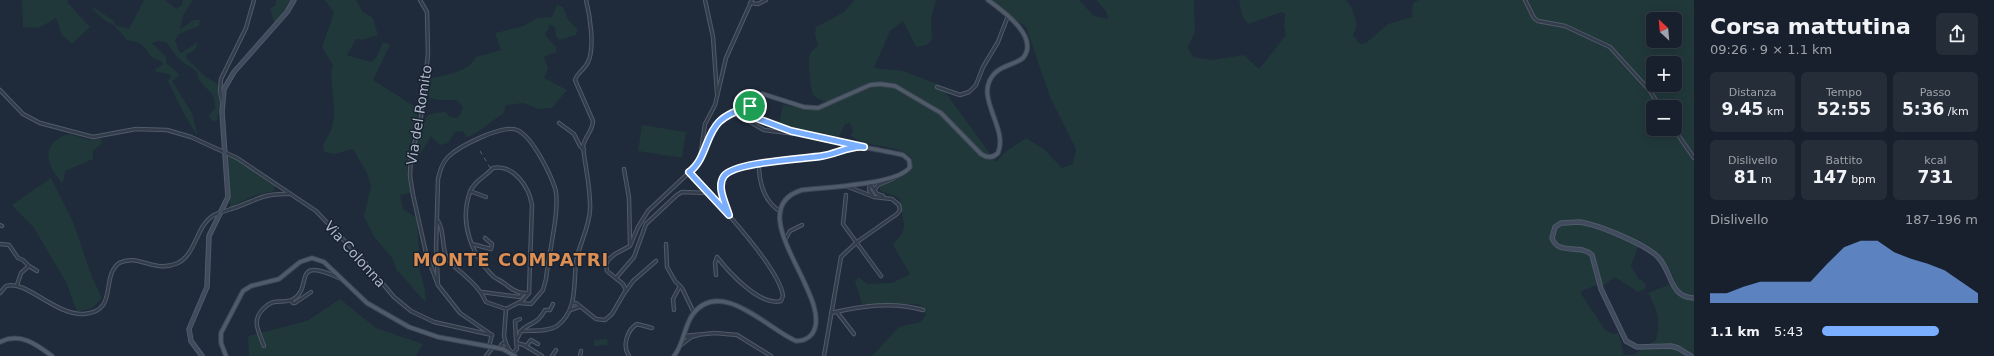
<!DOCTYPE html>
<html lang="it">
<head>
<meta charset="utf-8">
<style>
  body { margin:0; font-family:"DejaVu Sans",sans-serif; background:#242d38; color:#f1f3f6; height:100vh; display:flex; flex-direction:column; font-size:15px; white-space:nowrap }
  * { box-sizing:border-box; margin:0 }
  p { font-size:13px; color:#9ea3a9 }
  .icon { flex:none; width:22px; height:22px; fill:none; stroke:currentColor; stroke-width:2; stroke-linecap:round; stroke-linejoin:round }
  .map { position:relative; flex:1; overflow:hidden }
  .details { display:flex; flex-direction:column; background:#17202c; width:300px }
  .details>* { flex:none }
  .needle { width:26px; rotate:334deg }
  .buttons { position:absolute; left:1646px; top:12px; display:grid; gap:8px }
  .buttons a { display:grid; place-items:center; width:36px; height:36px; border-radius:6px; background:#17202c; box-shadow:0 2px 10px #0003,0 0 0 1px #363e48; font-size:20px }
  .pin { position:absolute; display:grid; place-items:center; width:34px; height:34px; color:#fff; margin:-17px; border:2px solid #fff; border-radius:50%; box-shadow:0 1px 4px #0007 }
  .round { display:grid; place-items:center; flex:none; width:42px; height:42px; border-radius:6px; background:#242d38 }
  .overview { display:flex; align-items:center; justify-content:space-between; height:68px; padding:0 16px }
  h1 { font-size:22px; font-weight:800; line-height:30px }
  .stats { display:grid; grid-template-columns:repeat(3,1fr); gap:6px; height:68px; padding:4px 16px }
  .stats div { display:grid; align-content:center; border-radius:6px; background:#242d38; text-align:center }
  .stats b { font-size:17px; font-weight:800 }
  .stats small { font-size:11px; font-weight:400 }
  .stats p { font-size:11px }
  .chart { height:112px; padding:8px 16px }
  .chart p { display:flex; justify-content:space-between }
  .chart svg { width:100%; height:72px; margin-top:4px; fill:#7aaeff; opacity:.7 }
  ul { padding:0 16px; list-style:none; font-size:13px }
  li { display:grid; grid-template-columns:64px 48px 1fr; align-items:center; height:30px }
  li i { height:10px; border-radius:5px; background:#7aaeff }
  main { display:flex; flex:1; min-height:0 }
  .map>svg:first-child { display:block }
  .green { fill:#21383b; fill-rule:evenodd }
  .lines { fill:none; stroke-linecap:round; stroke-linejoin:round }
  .street-casing { stroke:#505a68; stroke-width:4.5 }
  .secondary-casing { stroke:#505a68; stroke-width:5.5 }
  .primary-casing { stroke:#3c4554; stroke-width:5.5 }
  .street { stroke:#333c4a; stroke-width:2.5 }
  .secondary { stroke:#404b5e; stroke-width:3.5 }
  .primary { stroke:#505b6a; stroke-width:3.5 }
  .rail { stroke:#546072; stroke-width:1; stroke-dasharray:4 4; stroke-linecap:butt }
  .route-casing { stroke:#fff; stroke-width:8 }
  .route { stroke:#7aaeff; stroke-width:5 }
  .labels { text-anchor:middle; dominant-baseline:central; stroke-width:3; stroke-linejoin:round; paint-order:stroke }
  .street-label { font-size:14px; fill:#adb7c7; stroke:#18212f }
  .district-label { font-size:18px; font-weight:bold; letter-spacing:1px; fill:#dc8e53; stroke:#18212f }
</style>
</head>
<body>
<main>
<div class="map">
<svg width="1694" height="356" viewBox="0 0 1694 356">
  <rect width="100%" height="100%" fill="#1f2a3a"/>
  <!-- green -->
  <g class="green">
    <path d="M 22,0 L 68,0 L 67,2 L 90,27 L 72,44 L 62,35 L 56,18 L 39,28 L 23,27 Z"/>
    <path d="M 144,0 L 165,0 L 176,9 L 182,5 L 183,0 L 193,0 L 183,16 L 180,29 L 194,20 L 200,20 L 199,26 L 179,34 L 175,40 L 178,49 L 181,53 L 198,42 L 195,50 L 186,55 L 186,58 L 206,77 L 217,83 L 220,108 L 217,117 L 218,120 L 213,121 L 209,117 L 211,112 L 215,109 C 215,89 207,93 199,79 C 198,78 198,75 197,73 C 195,68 189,67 185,64 C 177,58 172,50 166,42 L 158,41 L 152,43 L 166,57 L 166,63 L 180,75 L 172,81 L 192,113 L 198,137 L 184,114 L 168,81 L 171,76 L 169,74 L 156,72 L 155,69 L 164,64 L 161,61 L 151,57 L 147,50 L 139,43 L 127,40 L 113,24 L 107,22 L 92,9 L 93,7 L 114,21 L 115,25 L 129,29 Z"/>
    <path d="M 276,0 L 293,0 L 274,23 L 270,8 L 275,6 Z"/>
    <path d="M 325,0 L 356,0 L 363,12 L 373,18 L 378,35 L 362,40 L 356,39 L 347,55 L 371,62 L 376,58 L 383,42 L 390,45 L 373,80 L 417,108 L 418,123 L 409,147 L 407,164 L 411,193 L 400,195 L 403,209 L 417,218 L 420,271 L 425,290 L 426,303 L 396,269 L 393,259 L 373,235 L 364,216 L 371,186 L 367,173 L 353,149 L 334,154 L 324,152 L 323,145 C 327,138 332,130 333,122 C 337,103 328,84 333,65 L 322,47 L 334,13 Z"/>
    <path d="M 855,0 L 936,0 L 931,20 L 932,39 L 927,45 L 916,47 L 903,21 L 890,31 L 874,68 L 903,71 L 940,85 L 996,162 L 1005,152 L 1026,138 L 1044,149 L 1062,168 L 1073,164 L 1076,149 L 1050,97 L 1026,27 L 990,0 L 1079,0 L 1094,16 L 1108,19 L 1106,11 L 1096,0 L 1194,0 L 1195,32 L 1188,47 L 1193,57 L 1212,60 L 1244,55 L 1259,69 L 1286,35 L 1284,26 L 1285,14 L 1282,12 L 1248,24 L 1242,16 L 1239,0 L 1346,0 L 1352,8 L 1357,25 L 1353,35 L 1360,44 L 1366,43 L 1388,24 L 1412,17 L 1413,3 L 1419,0 L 1694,0 L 1694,356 L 872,356 L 899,327 L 920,322 L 926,315 L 923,307 L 917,304 L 862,304 L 855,281 L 859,277 L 867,284 L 892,283 L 910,274 L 893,245 L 903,232 L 904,225 L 900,200 L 898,197 L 880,191 L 880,186 L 907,174 L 911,170 L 912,158 C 896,142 868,150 850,135 L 853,131 L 850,123 L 845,124 L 839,137 L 835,139 L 799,132 L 779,125 L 783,105 C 802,108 817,112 835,102 C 828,101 818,102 813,94 C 810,89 807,56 811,52 C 812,50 816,48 818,46 L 815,34 L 816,27 L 844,12 ZM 1653,19 L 1675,19 L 1675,41 L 1653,41 ZM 1653,63 L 1675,63 L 1675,85 L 1653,85 ZM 1653,107 L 1675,107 L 1675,129 L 1653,129 ZM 1640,242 C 1659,248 1668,265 1676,282 L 1648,293 C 1657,310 1661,320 1656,340 L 1633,355 L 1624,355 C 1621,348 1622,342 1618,333 L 1613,334 L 1605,330 L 1580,292 L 1594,286 L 1604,285 L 1615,277 L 1638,292 L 1645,289 L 1646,284 L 1638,278 L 1631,266 Z"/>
    <path d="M 557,5 L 563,7 L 568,19 L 578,30 L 576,35 L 559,40 L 556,36 L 555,27 L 550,25 L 545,35 L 556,47 L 556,52 L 544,57 L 548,69 L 544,78 L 567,90 L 552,108 L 538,109 L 524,103 L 506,105 L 503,114 C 490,121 480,133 467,137 L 463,131 L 455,132 L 448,143 L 440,145 L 431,136 L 413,166 C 410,149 420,131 427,116 L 434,113 L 446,112 L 450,117 L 457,118 L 460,115 L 463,107 L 457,100 L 438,100 L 427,97 L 428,79 C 445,75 467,73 476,57 L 501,50 L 495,33 L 524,26 L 537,18 L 552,17 Z"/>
    <path d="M 642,125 L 686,132 L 682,158 L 638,151 Z"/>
    <path d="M 69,134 L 90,140 L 101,138 L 102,143 L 93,151 L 93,159 L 65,171 L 63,184 C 46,165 39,143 69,134 Z"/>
    <path d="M 228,157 L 236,159 L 276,185 L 273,191 L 253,196 L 230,207 Z"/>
    <path d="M 51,178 L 73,222 L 92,277 L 102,298 L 92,308 L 77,312 L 66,282 L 34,228 L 12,205 Z"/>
    <path d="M 340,299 L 376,328 L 423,344 L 416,356 L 249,356 L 248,336 L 307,321 Z"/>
    <path d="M 607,339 L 608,345 L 594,346 L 594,340 Z"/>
  </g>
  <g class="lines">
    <defs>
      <g id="street">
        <path d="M 420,0 L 427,12 L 428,54 L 420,125 L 411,154 L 410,176 L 413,195 L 426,253 L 438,285"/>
        <path d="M 705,0 L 713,37 L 717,94"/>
        <path d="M 1525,0 L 1534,18 L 1538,21 L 1565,26 L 1610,47 L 1650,91 L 1660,107"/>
        <path d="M 750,3 L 758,4 L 766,0"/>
        <path d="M 937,87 L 960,95 L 969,92 L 976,85 L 983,67 L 998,42 L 1008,16"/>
        <path d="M 0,90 L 23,114 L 40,123 L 93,137 L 136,129 L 167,130 L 191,137 L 237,158 L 316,211 L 362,259 L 394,297 L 411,311 L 434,322 L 492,335"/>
        <path d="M 222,102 L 220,90 L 221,79 L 246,28 L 254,0"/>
        <path d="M 732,114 L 740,116 L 764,130 L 796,134"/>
        <path d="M 559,123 L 574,134 L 580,146 L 584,150"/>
        <path d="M 1674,129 L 1694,158"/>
        <path d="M 700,158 L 705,124 L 715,105 L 726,58 L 752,0"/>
        <path d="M 624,169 L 629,198 L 630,243"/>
        <path d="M 759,169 C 760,186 766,203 781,212"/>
        <path d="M 689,172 C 711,195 780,268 783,296 L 781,301 C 760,307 728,271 717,257 L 715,263 L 716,275"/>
        <path d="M 870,183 L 877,194 L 883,196"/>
        <path d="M 870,183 L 869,190 L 873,196"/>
        <path d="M 846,186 L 874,197 L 892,199 L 899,205"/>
        <path d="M 875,189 L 878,185 L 894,178"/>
        <path d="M 470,191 L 486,197"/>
        <path d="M 846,195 L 843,224 L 881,276"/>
        <path d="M 728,213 C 726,202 717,188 723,178 C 731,162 803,159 822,156 C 834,154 846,150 858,147"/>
        <path d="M 438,221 C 445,231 441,247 447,258 C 451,265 456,268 462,273 C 472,282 481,290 486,302 L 506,309 L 522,301 L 529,293"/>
        <path d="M 0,225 L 2,226"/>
        <path d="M 785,240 L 790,231 L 802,225"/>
        <path d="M 0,244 L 9,245 L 18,258 L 23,260 L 29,266 L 21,273 L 17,285"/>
        <path d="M 472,244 L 491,249 L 492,244 L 485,238"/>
        <path d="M 666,244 L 667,267 L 675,281 L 682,288 L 694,313"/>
        <path d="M 29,266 L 37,271"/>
        <path d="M 616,278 L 634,257 L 646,224 L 677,195 L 682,192 L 708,193"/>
        <path d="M 626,291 L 633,281 L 656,261"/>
        <path d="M 482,292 L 520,297 L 523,293 L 529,293"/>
        <path d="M 0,293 L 6,286 C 25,279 56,316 84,314 C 119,311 100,278 119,263 C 139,253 154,274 178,263 C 191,257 196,237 203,226 C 213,212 218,214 231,209 C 257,201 260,193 289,194"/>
        <path d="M 523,293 C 515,292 510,288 504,283 C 501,281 497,279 494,277 C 471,255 459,222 470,192 C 473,182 486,176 493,168 C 514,164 529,187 532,205 L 529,293"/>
        <path d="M 291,300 L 293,303 L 295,303 L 311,292"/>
        <path d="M 572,303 L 576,303 L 596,319 L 605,320 L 612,314 L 626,290 L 623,284 L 607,271 L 606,265 L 608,260 L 615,254 L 630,246 L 638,227 L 648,211 L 698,164 L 719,122 L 727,115 L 749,106"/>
        <path d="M 506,309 L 504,336 L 506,344"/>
        <path d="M 570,310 L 579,307"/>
        <path d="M 674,310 L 673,299 L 680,286"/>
        <path d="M 837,312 L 854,334"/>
        <path d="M 831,313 C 861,306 893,301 923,310"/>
        <path d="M 520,332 C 528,322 537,326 545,310 L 550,310 L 553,304"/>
        <path d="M 684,336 L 715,333 L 737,335 L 771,356"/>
        <path d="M 684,336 L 688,338 L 698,335"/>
        <path d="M 516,340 L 515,321 L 520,319"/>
        <circle cx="504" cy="346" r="3"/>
        <path d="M 517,343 L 524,345 L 542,356"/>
        <path d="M 681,345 L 690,338"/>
        <path d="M 264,346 C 259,332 251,321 263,309 C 266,306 269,303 274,302 C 279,301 287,302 292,300 C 315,288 289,255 339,278"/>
        <path d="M 489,346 L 492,335 L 460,313 L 438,285 L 436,248 L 438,179 C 440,171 442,163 448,157 C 459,146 503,124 517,130 C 532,136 550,173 555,188 C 561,207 548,256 546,279 L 543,290 L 531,304 L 520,303"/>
        <path d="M 507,346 L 512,354 L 517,349 L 516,341 L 521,331 C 532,330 548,332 557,326 C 580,309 572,280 577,257 C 581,241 589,227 590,210 C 591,188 585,167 583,146 C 585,137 593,130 593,121 L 575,80 C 577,73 585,69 588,62 C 595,48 590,15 586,0"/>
        <path d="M 526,346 L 531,340 L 538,344"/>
        <path d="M 486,356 L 493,347"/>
        <path d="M 552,356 L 556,350"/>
        <path d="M 580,356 L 581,351"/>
        <path d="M 629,356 C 622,346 627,330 637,324 L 652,328"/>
        <path d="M 824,356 L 841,257 L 857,242 L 897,214 L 900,210 L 899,205"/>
      </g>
      <g id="secondary">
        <path d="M 202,356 L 191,341 L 189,329 L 207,287 L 209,236 L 228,197 L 222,112 L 224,89 L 234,72 L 287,12 L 294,0"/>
        <path d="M 1691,356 L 1678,348 L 1671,346 L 1637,347 L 1626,341 L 1601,289 L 1592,255 C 1580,243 1558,256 1552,238 L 1555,227 L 1561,223 C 1567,223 1573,222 1579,222 C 1597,224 1645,244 1658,257 C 1673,273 1669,297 1694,298"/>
      </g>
      <g id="primary">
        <path d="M 0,342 C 20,332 36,344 52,356"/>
        <path d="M 226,356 L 221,343 L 221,333 L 243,291 L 251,286 L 279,279 L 300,262 L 312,258 L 324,262 L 367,303 L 409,327 L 438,337 L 503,349 L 515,356"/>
        <path d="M 674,356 C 684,344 684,326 693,314 C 721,277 769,330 796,341 C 803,341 808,339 812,334 C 837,300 737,210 802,190 C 824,187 898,185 910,167 L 909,160 L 903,155 C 876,148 760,133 750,110 C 749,101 754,95 763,94 L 804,107 L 818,108 L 870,85 L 880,84 L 895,86 L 941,113 L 981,154 C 987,158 993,158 998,153 C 1009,127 972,96 995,73 C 1003,65 1014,65 1023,58 C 1040,37 1003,11 988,0"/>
      </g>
    </defs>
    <!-- street casing -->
    <use href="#street" class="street-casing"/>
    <!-- secondary casing -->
    <use href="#secondary" class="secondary-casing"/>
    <!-- primary casing -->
    <use href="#primary" class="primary-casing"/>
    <!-- street -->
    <use href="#street" class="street"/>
    <!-- secondary -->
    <use href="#secondary" class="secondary"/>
    <!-- primary -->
    <use href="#primary" class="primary"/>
    <!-- rail -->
    <path class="rail" d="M 480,151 L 491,169"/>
  </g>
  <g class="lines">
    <defs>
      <path id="route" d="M 750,106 L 751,112 L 756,118 L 791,131 L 864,147 C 851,145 836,154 822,156 C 803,159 734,162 724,176 C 716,187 726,204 729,215 L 689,172 C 706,160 705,136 719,122 C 727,114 739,110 750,106 Z"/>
    </defs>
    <!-- route casing -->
    <use href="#route" class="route-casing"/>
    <!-- route -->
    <use href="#route" class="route"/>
  </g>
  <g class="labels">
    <!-- street labels -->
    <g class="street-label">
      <text transform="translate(419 115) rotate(-81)">Via del Romito</text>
      <text transform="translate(355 254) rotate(48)">Via Colonna</text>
    </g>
    <!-- district labels -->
    <g class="district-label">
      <text x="511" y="259">MONTE COMPATRI</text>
    </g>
  </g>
</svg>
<div class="buttons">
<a><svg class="needle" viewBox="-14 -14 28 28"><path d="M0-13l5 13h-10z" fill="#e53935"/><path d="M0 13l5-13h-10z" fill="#9ea3a9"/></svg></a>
<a>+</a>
<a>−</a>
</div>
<div class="pin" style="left:750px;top:106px;background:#1e9e55"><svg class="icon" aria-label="arrive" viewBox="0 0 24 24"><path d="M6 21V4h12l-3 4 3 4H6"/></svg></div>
</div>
<section class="details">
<div class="overview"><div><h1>Corsa mattutina</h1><p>09:26 · 9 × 1.1 km</p></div><a class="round"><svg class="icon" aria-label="share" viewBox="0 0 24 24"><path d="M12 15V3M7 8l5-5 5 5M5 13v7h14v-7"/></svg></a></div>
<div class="stats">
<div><p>Distanza</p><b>9.45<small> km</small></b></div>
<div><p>Tempo</p><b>52:55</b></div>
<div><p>Passo</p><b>5:36<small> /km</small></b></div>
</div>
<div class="stats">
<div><p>Dislivello</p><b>81<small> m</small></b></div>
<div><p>Battito</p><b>147<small> bpm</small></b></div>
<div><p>kcal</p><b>731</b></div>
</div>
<div class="chart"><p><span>Dislivello</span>187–196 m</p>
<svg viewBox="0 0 160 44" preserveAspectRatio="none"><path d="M0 44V38L10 38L20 34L30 31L40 31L50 31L60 31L70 20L80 10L90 6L100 6L110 13L120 17L130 20L140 24L150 31L160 38V44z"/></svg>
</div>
<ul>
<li><b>1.1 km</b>5:43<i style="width:75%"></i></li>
</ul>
</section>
</main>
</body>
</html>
